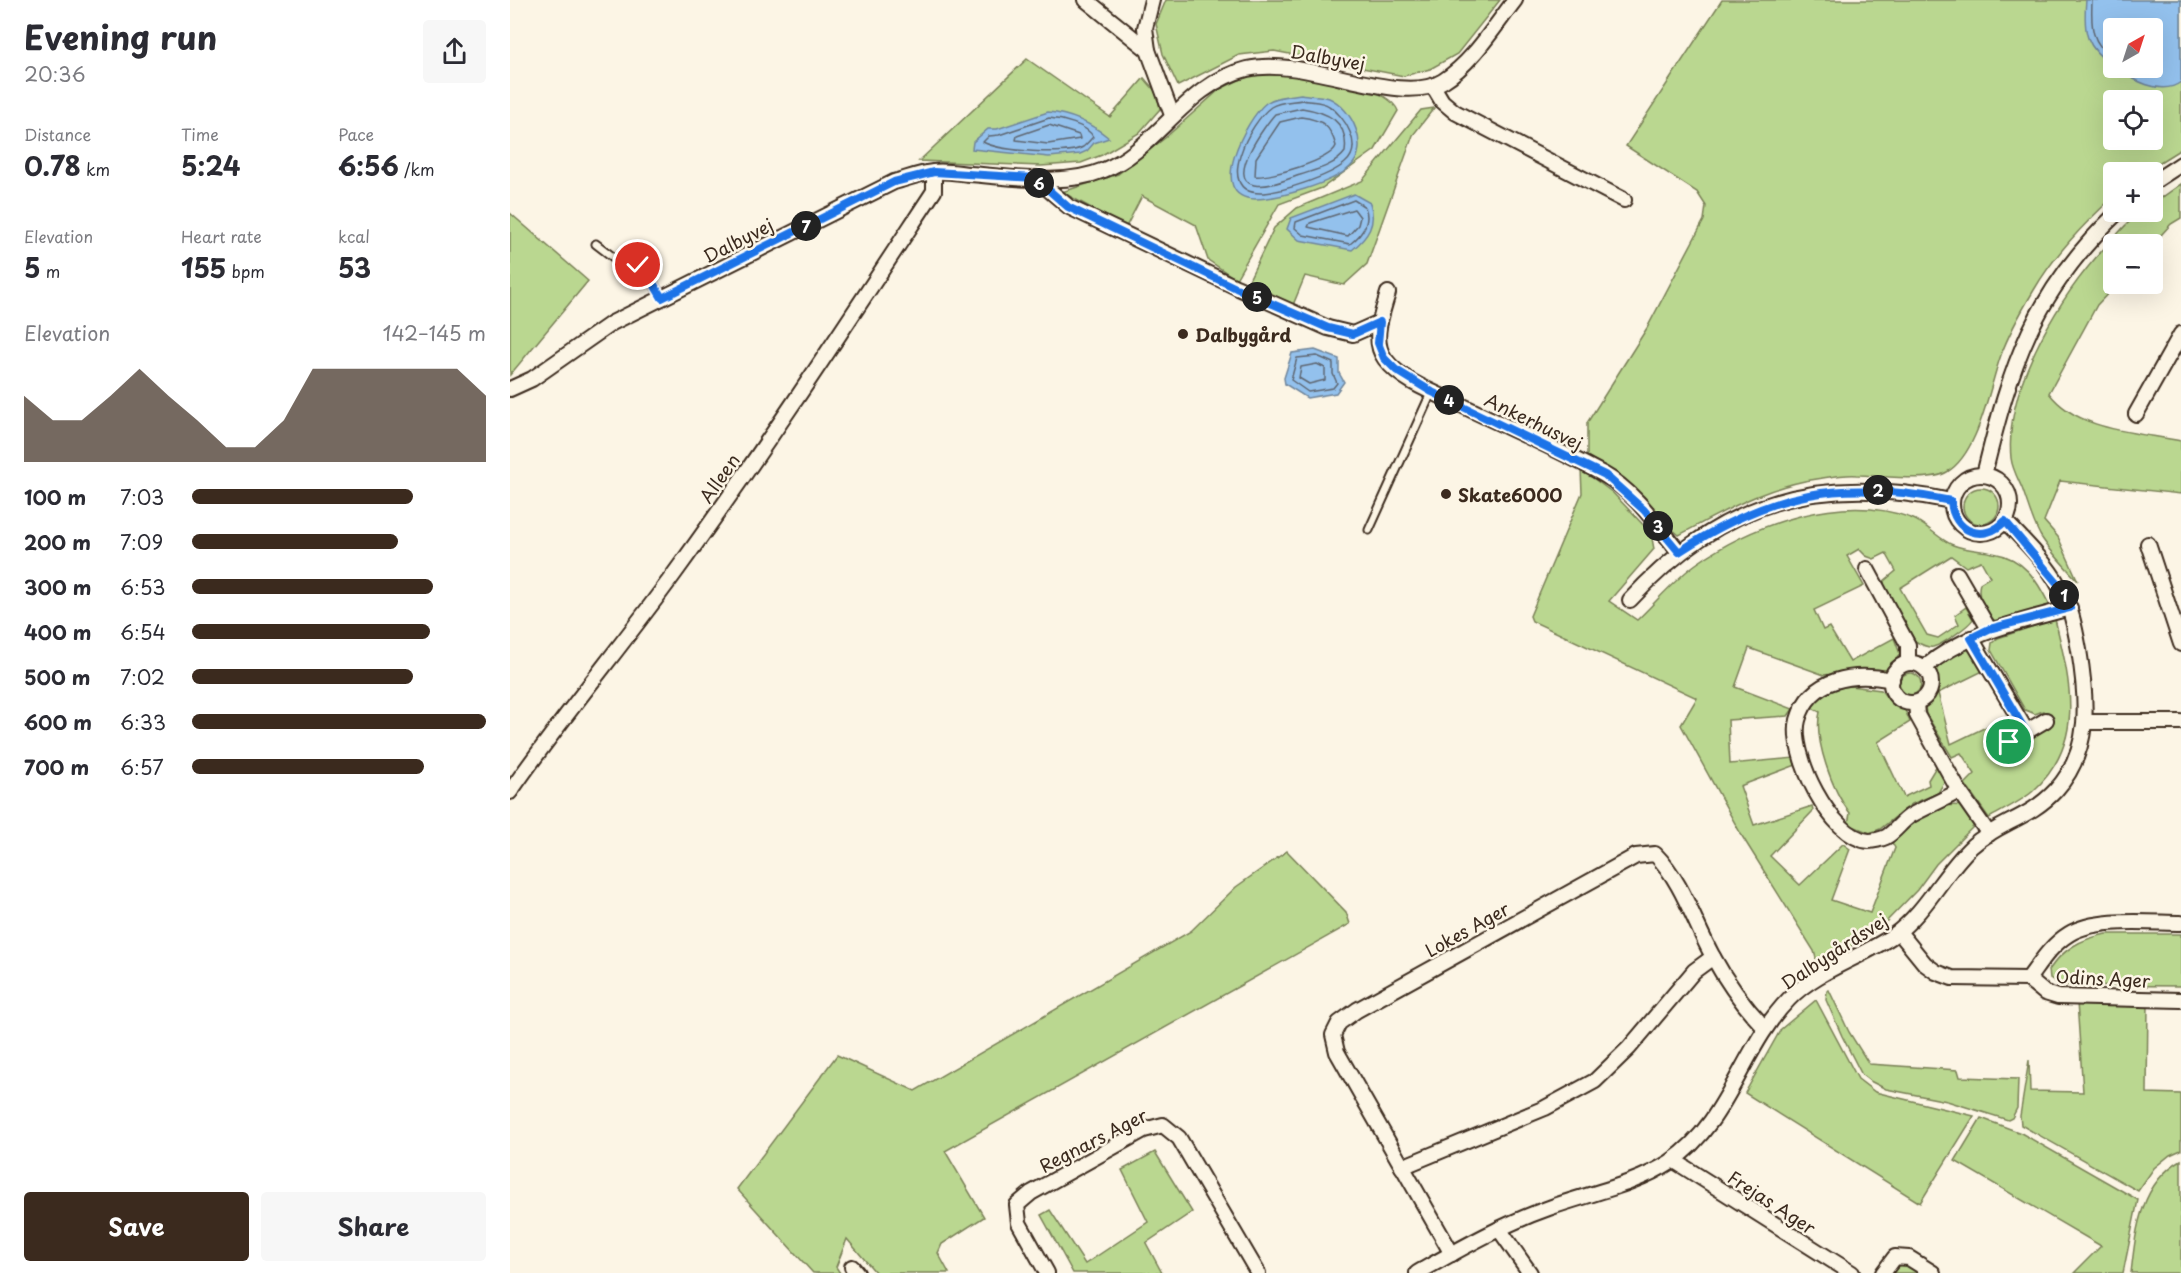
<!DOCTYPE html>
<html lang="en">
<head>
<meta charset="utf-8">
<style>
  body { margin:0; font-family:"Playpen Sans",sans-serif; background:#f7f7f7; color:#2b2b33; height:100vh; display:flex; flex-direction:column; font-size:22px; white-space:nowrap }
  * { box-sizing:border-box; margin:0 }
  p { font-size:20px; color:#7c7c81 }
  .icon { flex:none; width:33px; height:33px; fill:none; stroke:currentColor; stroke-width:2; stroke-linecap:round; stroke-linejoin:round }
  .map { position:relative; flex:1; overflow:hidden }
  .sheet { display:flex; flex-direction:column; background:#fff; width:510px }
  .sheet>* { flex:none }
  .needle { width:39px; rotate:39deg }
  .tools { position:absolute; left:1593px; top:18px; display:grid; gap:12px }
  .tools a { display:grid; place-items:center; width:60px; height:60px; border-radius:6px; background:#fff; box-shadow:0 6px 24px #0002; font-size:30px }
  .pin { position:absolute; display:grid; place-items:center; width:51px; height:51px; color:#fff; margin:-26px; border:3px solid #fff; border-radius:50%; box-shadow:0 2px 6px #0007 }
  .km { position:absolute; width:30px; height:30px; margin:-15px; border-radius:50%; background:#222; color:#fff; font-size:16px; line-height:30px; text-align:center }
  .round { display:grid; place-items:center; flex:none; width:63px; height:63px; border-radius:6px; background:#f7f7f7 }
  .headline { display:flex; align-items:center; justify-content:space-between; height:102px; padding:0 24px }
  h1 { font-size:33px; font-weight:700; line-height:45px }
  .stats { display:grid; grid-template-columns:repeat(3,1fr); gap:9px; height:102px; padding:6px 24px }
  .stats div { display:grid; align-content:center }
  .stats b { font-size:26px; font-weight:700 }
  .stats small { font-size:16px; font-weight:400 }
  .stats p { font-size:16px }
  .chart { height:168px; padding:12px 24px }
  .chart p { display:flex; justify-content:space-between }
  .chart svg { width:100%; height:108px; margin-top:6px; fill:#3b2a1e; opacity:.7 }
  .primary-button { display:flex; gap:12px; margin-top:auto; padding:12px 24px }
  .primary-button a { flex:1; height:69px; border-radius:6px; background:#3b2a1e; color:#fff; font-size:24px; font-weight:700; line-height:69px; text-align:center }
  .primary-button a+a { background:#f7f7f7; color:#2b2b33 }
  ul { padding:0 24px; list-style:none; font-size:20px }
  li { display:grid; grid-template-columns:96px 72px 1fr; align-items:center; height:45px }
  li i { height:15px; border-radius:8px; background:#3b2a1e }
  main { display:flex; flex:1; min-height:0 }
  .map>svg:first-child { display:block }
  .green { fill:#bad790; stroke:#7a8057; stroke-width:1.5; fill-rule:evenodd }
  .water { fill:#93c1ed; stroke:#70859a; stroke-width:1.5 }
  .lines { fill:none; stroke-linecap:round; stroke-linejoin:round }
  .shore { stroke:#5e6671; stroke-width:1.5 }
  .service-casing { stroke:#3b2a1e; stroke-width:11 }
  .minor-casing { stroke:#3b2a1e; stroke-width:18 }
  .service { stroke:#fcf5e5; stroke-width:7 }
  .minor { stroke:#fcf5e5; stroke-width:14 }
  .route-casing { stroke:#fff; stroke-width:12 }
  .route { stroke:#1a73e8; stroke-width:8 }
  .poi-dot { fill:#3b2a1e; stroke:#fcf5e5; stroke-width:2 }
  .labels { text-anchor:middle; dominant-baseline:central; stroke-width:5; stroke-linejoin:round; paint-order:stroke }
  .street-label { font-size:18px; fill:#3b2a1e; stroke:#fcf5e5 }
  .poi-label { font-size:18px; font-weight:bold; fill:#3b2a1e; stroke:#fcf5e5; text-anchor:start }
</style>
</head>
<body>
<main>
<section class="sheet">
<div class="headline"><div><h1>Evening run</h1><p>20:36</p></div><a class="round"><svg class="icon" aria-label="share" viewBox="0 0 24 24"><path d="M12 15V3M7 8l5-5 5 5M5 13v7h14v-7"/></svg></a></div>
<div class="stats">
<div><p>Distance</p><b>0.78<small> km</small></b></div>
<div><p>Time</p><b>5:24</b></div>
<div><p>Pace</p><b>6:56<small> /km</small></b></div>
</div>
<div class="stats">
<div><p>Elevation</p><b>5<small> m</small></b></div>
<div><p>Heart rate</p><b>155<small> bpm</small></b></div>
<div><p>kcal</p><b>53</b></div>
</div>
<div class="chart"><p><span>Elevation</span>142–145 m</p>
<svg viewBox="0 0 160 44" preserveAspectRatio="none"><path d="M0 44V17L10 27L20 27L30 17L40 6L50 17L60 27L70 38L80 38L90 27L100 6L110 6L120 6L130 6L140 6L150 6L160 17V44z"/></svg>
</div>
<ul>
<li><b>100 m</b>7:03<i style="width:75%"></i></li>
<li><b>200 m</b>7:09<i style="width:70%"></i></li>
<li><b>300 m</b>6:53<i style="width:82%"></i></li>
<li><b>400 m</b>6:54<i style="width:81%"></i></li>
<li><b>500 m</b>7:02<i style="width:75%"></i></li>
<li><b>600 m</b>6:33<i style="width:100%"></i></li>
<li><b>700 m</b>6:57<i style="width:79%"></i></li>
</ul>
<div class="primary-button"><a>Save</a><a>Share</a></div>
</section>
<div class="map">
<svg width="1671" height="1273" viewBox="0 0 1671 1273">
  <rect width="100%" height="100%" fill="#fcf5e5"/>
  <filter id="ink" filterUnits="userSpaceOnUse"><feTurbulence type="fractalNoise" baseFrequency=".0167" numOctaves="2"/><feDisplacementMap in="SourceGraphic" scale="12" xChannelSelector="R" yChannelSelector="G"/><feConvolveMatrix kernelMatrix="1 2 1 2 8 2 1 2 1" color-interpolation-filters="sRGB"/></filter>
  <g filter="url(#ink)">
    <!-- green -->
    <g class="green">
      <path d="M 656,0 L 990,0 L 947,54 L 920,69 L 894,76 L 764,51 L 729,55 L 668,86 L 653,54 L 646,24 Z"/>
      <path d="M 1212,0 L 1671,0 L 1671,149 L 1634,172 L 1604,172 L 1603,197 C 1573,225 1545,254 1524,290 C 1512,310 1499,333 1491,355 C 1479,388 1469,453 1437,472 C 1420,483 1368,475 1347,475 C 1334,474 1320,477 1307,479 C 1256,486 1213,512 1169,535 C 1155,524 1146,510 1133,498 C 1116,481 1098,468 1077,456 L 1077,423 L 1137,328 L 1194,220 L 1196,206 L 1187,192 L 1116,146 ZM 1604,28 L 1642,28 L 1642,68 L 1604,68 ZM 1604,100 L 1642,100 L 1642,140 L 1604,140 Z"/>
      <path d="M 517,59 L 600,117 L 634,78 L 647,93 L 650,109 L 629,133 L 592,155 L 571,163 L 531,166 L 409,161 Z"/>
      <path d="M 771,71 C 798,76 878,84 888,111 L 865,150 L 812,188 L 769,204 L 726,279 L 698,260 L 686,225 L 632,196 L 616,227 L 552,192 L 608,174 L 655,138 L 710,89 L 740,75 Z"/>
      <path d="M 924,108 L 903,135 L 857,264 L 834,285 L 795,276 L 783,305 L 737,284 L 764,228 L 787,208 L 852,181 L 911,110 Z"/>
      <path d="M 1671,184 L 1671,218 L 1661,224 L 1642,245 L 1604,244 L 1604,284 L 1607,284 L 1587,305 L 1539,393 C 1568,431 1626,432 1671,441 L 1671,494 L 1550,481 L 1534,521 L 1548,537 L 1568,581 C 1556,567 1540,552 1530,535 C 1522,520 1518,504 1512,488 C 1508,479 1502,468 1501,458 C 1494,384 1553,290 1603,239 C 1614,227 1625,212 1642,212 L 1643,204 Z"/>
      <path d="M 0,213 L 78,281 L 0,375 Z"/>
      <path d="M 1071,469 L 1103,493 L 1141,533 L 1144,549 L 1099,601 L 1127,620 C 1146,602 1165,579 1186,564 C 1243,524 1332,492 1401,518 C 1417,524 1428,539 1443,545 C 1456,550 1470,550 1483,553 C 1514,558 1527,580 1540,606 L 1487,622 C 1475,615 1466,598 1470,583 L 1480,577 L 1471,561 L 1456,567 L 1441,556 L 1390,588 L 1417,635 L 1428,638 L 1449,624 L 1445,615 L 1456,607 L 1463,619 C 1459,626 1432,645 1423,647 C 1417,648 1410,644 1405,641 L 1374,588 L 1374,581 L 1386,571 L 1376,553 L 1364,559 L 1356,556 L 1349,549 L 1337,556 L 1354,586 L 1304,610 L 1313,630 L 1319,627 L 1340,662 L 1384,638 L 1390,654 L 1380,668 L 1370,674 L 1339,672 L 1314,675 L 1239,648 L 1225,687 L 1283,709 L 1278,716 L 1218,720 L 1220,764 L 1285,758 L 1286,765 L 1230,786 L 1244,825 L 1302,806 L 1303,811 L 1260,856 L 1290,885 L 1333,844 L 1340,849 L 1321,900 L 1360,913 L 1385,848 L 1380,839 C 1400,823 1424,801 1452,806 L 1464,826 L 1426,864 L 1407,890 L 1373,925 L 1349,942 L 1307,962 L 1304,951 L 1232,836 L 1171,725 L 1187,698 L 1022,621 L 1020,616 L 1072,493 Z"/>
      <circle cx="1471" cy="506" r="18"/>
      <path d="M 1545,619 C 1560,681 1577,743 1522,792 C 1510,802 1493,810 1479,818 L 1455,784 L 1465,774 L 1451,753 L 1442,757 L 1416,714 L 1415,706 C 1429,688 1421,671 1432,661 C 1437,655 1446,651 1453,647 L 1462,652 L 1475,670 L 1428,693 L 1441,744 L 1499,716 L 1500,726 L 1491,735 L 1499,748 L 1541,723 L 1533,711 L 1525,714 L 1515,710 L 1481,650 L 1482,643 L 1488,638 Z"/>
      <circle cx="1400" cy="684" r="11"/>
      <path d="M 1340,686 L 1371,690 L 1381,703 L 1395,710 L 1400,722 L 1368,742 L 1394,797 L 1419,785 L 1418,780 L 1427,765 L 1435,781 L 1428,793 L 1402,804 L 1370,829 L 1360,833 L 1338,824 L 1340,813 C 1323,792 1303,739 1310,712 L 1300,707 L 1319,690 Z"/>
      <path d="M 777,851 L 836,912 L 840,924 L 435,1151 L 474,1217 L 432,1244 L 428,1253 L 439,1273 L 366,1273 L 337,1239 L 326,1267 L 330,1273 L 303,1273 L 227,1189 L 327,1055 L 405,1091 L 681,931 L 726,887 Z"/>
      <path d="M 1596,934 L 1671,934 L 1671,986 L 1550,985 L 1540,978 L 1539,970 C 1553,949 1571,939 1596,934 Z"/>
      <path d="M 1319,990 L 1339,1032 L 1359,1064 L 1448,1070 L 1450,1077 L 1508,1079 L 1507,1108 L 1502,1118 L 1498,1120 L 1437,1101 L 1376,1089 L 1360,1081 L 1352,1075 L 1332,1036 L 1316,1000 L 1317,991 Z"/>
      <path d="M 1306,1000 L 1348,1079 L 1365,1092 L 1464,1116 L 1410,1203 L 1235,1093 L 1271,1029 Z"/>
      <path d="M 1567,1002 L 1638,1003 L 1637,1093 L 1671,1094 L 1671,1150 L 1660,1155 L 1644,1168 L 1628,1191 L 1511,1125 L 1510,1116 L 1519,1060 L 1520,1091 L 1573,1092 Z"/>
      <path d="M 1471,1118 L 1511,1133 L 1628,1200 L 1613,1273 L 1564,1273 L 1591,1246 L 1445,1161 Z"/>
      <path d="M 645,1152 L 682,1212 L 636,1243 L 652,1273 L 563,1273 L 531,1215 L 540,1210 L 575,1264 L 638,1222 L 612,1170 Z"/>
      <path d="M 1671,1160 L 1671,1273 L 1621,1273 C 1626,1230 1630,1184 1671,1160 Z"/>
      <path d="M 1392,1264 L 1403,1265 L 1415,1273 L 1381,1273 Z"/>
    </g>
    <!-- water -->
    <g class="water">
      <path d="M 1576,0 L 1671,0 L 1671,82 C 1651,97 1622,79 1605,68 L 1642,68 L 1642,28 L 1604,28 L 1603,66 C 1576,48 1573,33 1576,0 Z"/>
      <path d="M 791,94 C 800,96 811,95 819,98 C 842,108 861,148 840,167 C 823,183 768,199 745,199 C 695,198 736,119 756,103 C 766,96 780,96 791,94 Z"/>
      <path d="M 538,112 C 560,114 582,124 599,138 L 584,143 L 577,151 L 570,154 L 539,157 L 462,149 L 463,142 L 478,129 L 487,129 Z"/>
      <path d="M 844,194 L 860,203 C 867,224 858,237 842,250 L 789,240 L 777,229 L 781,218 Z"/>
      <path d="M 805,350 L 829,359 L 829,373 L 834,382 L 826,393 L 797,398 L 775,384 L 774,378 L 782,353 Z"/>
    </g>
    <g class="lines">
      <!-- shore -->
      <g class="shore">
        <path d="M 1582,0 C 1581,26 1580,43 1604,59"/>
        <path d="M 792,100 C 800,102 812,101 819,106 C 835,116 854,147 835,163 C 820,176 770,193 750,193 C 703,192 741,121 761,107 C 770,101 782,102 792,100 Z"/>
        <path d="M 792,108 C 817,112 839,121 835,152 C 825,166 805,170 790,175 C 777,179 759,188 744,185 C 715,179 756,124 765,114 Z"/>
        <path d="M 791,117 C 813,120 820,125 826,146 C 821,160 760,178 745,176 L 746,158 L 770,122 Z"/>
        <path d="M 539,118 C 551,119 578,125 583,137 C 580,140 576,145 573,147 C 556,156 489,151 473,142 L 479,136 L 489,135 Z"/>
        <path d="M 539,125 L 569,135 L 570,139 L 538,144 L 506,140 L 507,136 Z"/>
        <path d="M 844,200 L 855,207 C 861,222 853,234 840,244 L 793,235 L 785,228 L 786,222 Z"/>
        <path d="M 844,209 L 850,217 L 848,225 L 838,236 L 798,227 L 800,223 Z"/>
        <path d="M 807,356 L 823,363 L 823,374 L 827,383 L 823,388 L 798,392 L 781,380 L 787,358 Z"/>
        <path d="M 807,364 L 815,368 L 815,380 L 799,384 L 789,378 L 791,367 Z"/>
      </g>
      <defs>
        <g id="service">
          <path d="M 86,244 L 103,257 L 128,265 L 136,271 L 152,298"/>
          <path d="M 859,530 L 922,391"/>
        </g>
        <g id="minor">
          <path d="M 576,0 L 638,50 L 662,115"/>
          <path d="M 638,50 L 635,28 L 642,0"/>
          <path d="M 923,86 L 932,101 L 945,112 L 1114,200"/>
          <path d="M 525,178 L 559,207 L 726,287 L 818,328 L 843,334 L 870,322"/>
          <path d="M 1642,183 L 1671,164"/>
          <path d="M 878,293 C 872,314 861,340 875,359 C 891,381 925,393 949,404 C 996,427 1046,448 1093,474 C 1124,491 1147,525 1169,552"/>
          <path d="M 0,389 L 22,379 L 102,323 L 384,182 C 396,179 410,173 423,172 C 434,170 448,173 459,174 C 502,177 553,187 594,170 C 646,150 675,84 737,69 C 794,55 890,108 933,81 C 962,63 984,27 1005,0"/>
          <path d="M 1626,414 L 1671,334"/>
          <circle cx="1471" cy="504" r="29"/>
          <path d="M 1474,475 C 1501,364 1523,293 1608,212"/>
          <path d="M 1638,544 L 1671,644"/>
          <path d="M 1357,569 L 1398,645 L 1398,663"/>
          <path d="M 1447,574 L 1479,629"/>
          <path d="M 1120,600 C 1212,500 1309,473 1441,501"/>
          <path d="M 1461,638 L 1517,732"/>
          <circle cx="1401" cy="683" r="20"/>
          <path d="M 1414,668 C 1456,632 1509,622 1560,608"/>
          <path d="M 1382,680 C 1345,672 1300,677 1288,720 C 1279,753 1321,839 1359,841 C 1363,841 1372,839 1376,837 C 1385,832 1391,822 1400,816 C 1416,807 1433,800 1449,791"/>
          <path d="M 1406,703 L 1407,715 L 1449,791 L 1479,834"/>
          <path d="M 1576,722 L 1671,722"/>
          <path d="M 1499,742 L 1536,720"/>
          <path d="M 0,792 C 52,717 110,648 164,574 C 255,449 339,320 424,191 L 424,172"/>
          <path d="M 1389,932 L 1415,964 L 1426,972 L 1442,978 L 1518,979 L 1535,993 L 1548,997 L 1671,1000"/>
          <path d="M 1518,979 C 1530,963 1541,945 1559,934 C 1586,917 1640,923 1671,923"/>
          <path d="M 1163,1160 L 1342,1273"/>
          <path d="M 892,1167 L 1035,1108 L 1085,1081 L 1119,1048 L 1184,971 L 1203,957"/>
          <path d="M 989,1229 L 1020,1273"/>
          <path d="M 942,1254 L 827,1052 L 823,1035 L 829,1023 L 847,1010 L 1126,856 L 1145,854 C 1172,881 1184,922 1202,955 C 1216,981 1234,1006 1254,1027"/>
          <path d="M 342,1267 L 347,1273"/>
          <path d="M 537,1273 L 509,1223 L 507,1205 L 521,1193 L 634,1130 L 653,1125 L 669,1138 L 748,1273"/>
          <path d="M 907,1273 C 950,1249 993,1224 1039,1208 C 1080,1193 1123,1186 1160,1162 C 1219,1123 1231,1048 1279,999 C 1307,970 1351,958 1384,935 C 1417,911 1433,873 1462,846 C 1489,822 1519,819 1546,790 C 1582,750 1577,699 1569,650 C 1565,628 1561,606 1549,586 C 1536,562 1514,541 1495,521"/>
          <path d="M 1373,1273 L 1385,1257 L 1399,1258 L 1423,1273"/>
        </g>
      </defs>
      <!-- service casing -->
      <use href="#service" class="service-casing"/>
      <!-- minor casing -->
      <use href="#minor" class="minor-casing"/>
      <!-- service -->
      <use href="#service" class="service"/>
      <!-- minor -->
      <use href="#minor" class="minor"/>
    </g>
  </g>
  <g class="lines" filter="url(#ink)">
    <defs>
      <path id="route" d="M 128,265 L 136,271 L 152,298 L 384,182 L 424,172 L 525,178 L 558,207 L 726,288 L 818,328 L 843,334 L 870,322 L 868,343 L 874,358 L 886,370 L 922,392 L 1095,475 L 1134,510 L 1169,552 C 1262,491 1332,478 1441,501 C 1443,532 1474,544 1495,521 L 1548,584 L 1560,608 L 1479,629 L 1461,638 L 1516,732 L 1499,742"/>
    </defs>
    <!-- route casing -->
    <use href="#route" class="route-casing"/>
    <!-- route -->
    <use href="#route" class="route"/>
  </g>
  <!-- markers -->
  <g class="poi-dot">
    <circle cx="673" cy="334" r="6"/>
    <circle cx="936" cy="494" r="6"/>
  </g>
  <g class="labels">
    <!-- street labels -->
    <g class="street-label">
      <text transform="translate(818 57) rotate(10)">Dalbyvej</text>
      <text transform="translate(228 240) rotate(-27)">Dalbyvej</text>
      <text transform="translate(1024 421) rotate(26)">Ankerhusvej</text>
      <text transform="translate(209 478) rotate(-55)">Alleen</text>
      <text transform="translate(957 929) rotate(-29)">Lokes Ager</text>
      <text transform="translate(1324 951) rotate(-33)">Dalbygårdsvej</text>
      <text transform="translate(1593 978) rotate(3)">Odins Ager</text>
      <text transform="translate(583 1140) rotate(-27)">Regnars Ager</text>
      <text transform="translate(1262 1202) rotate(33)">Frejas Ager</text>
    </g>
    <!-- poi labels -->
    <g class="poi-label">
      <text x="685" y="334">Dalbygård</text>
      <text x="948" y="494">Skate6000</text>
    </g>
  </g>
</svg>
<div class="tools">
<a><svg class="needle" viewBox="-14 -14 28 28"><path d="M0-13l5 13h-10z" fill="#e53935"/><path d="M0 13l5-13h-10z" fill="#7c7c81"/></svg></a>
<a><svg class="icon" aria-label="locate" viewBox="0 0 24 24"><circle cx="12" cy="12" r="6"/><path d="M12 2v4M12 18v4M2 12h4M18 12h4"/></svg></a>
<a>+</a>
<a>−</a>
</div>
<div class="pin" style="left:1499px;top:742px;background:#1e9e55"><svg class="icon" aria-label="arrive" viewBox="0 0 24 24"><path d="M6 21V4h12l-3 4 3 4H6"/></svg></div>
<div class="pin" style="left:128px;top:265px;background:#d93025"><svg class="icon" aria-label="check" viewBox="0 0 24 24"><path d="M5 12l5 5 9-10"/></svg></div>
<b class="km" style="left:1554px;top:595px">1</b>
<b class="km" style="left:1368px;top:490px">2</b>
<b class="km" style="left:1148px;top:526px">3</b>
<b class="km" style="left:939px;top:400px">4</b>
<b class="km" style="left:747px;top:297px">5</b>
<b class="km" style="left:529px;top:183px">6</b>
<b class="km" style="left:296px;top:226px">7</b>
</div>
</main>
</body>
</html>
